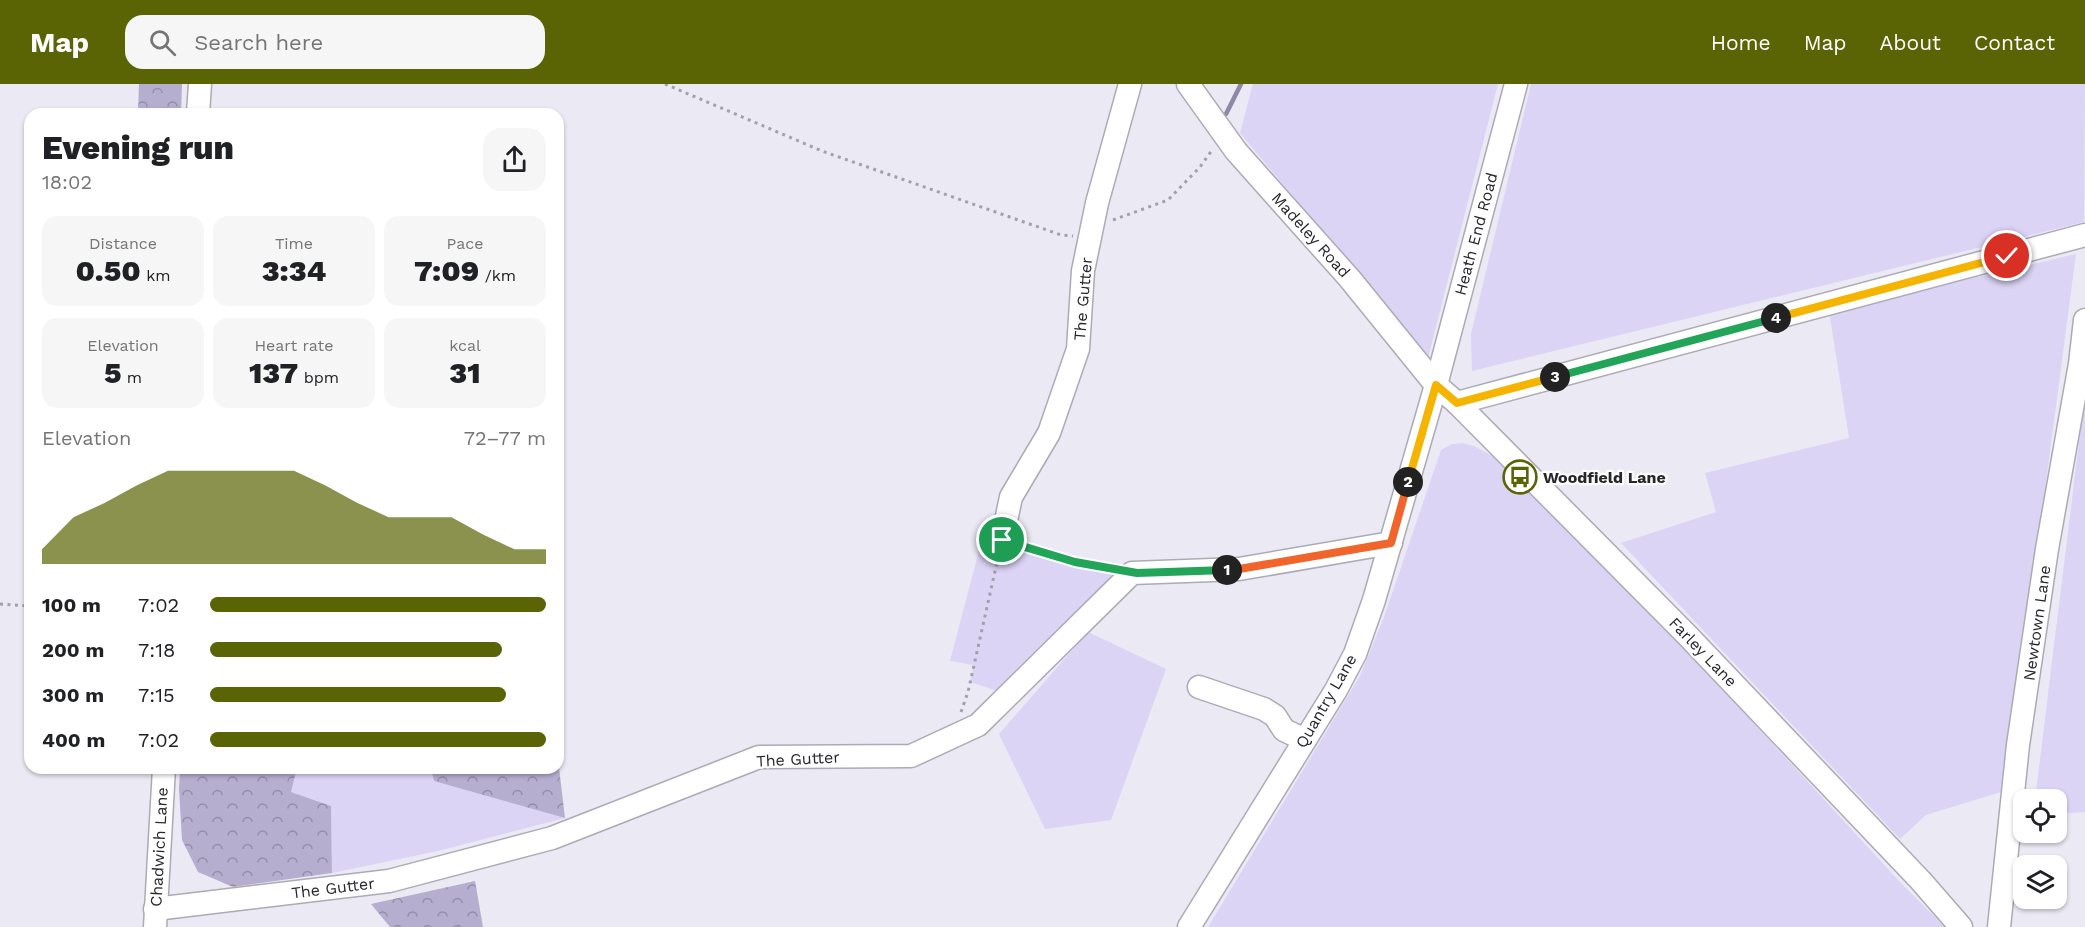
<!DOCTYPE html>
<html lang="en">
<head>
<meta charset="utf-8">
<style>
  body { margin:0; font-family:"Work Sans",sans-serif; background:#f6f6f6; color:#202124; height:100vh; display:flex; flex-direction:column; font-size:22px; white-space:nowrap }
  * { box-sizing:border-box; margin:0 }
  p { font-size:20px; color:#757577 }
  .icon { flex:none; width:33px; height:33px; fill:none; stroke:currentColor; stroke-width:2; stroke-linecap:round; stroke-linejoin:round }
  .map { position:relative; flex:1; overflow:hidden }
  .panel { position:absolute; left:24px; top:24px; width:540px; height:666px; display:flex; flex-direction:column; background:#fff; border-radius:18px; box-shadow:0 2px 4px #0004 }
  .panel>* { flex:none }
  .buttons { position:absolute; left:2013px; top:705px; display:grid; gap:12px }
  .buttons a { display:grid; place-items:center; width:54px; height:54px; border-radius:12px; background:#fff; box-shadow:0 2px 4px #0004; font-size:30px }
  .pin { position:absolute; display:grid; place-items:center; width:51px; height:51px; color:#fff; margin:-26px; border:3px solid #fff; border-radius:50%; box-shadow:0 2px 6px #0007 }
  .km { position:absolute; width:30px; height:30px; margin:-15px; border-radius:50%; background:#222; color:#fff; font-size:16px; line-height:30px; text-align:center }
  .round { display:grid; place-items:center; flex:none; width:63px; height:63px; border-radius:18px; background:#f6f6f6 }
  .overview { display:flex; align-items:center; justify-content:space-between; height:102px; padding:0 18px }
  h1 { font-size:33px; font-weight:800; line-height:45px }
  .metrics { display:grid; grid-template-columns:repeat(3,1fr); gap:9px; height:102px; padding:6px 18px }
  .metrics div { display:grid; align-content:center; border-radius:15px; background:#f6f6f6; text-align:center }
  .metrics b { font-size:30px; font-weight:800 }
  .metrics small { font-size:16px; font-weight:400 }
  .metrics p { font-size:16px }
  .chart { height:168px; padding:12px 18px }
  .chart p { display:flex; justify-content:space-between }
  .chart svg { width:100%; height:108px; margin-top:6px; fill:#5b6404; opacity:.7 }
  ul { padding:0 18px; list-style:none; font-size:20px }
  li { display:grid; grid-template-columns:96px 72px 1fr; align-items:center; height:45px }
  li i { height:15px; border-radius:8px; background:#5b6404 }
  header { display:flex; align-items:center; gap:36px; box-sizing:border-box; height:84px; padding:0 30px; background:#5b6404; color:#fff }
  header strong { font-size:28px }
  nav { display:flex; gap:33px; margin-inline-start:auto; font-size:21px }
  .search { width:420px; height:54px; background:#f6f6f6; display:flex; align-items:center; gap:15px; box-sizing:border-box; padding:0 21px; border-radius:18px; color:#757577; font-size:22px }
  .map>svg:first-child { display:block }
  .green { fill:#dbd4f5 }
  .forest { fill:url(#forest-crowns) }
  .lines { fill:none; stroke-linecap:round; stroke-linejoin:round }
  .stream { stroke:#8f88a7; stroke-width:4.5 }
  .minor-casing { stroke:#acaab5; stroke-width:25 }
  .path { stroke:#a2a1a9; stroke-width:3; stroke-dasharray:3 4.5; stroke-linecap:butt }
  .minor { stroke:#fff; stroke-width:22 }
  .split-1-casing { stroke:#fff; stroke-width:12 }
  .split-2-casing { stroke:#fff; stroke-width:12 }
  .split-3-casing { stroke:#fff; stroke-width:12 }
  .split-4-casing { stroke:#fff; stroke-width:12 }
  .split-5-casing { stroke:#fff; stroke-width:12 }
  .split-1 { stroke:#22a559; stroke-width:8 }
  .split-2 { stroke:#f0652b; stroke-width:8 }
  .split-3 { stroke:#f5b400; stroke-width:8 }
  .split-4 { stroke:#22a559; stroke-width:8 }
  .split-5 { stroke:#f5b400; stroke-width:8 }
  .labels { text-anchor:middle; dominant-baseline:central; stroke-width:4.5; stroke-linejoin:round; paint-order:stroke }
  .street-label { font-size:16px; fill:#27262a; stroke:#fff }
  .poi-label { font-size:16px; font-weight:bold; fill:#27262a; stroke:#fff; text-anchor:start }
</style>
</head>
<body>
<header>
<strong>Map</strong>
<div class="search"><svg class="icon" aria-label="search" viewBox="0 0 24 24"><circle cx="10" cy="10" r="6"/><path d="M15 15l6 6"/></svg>Search here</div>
<nav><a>Home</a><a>Map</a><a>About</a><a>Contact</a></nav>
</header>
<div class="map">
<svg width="2085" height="843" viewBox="0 0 2085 843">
  <defs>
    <pattern id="forest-crowns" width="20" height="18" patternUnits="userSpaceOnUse" patternTransform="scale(1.5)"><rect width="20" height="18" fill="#b6aecf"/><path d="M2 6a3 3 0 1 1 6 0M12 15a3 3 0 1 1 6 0" fill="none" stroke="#948da8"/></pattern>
  </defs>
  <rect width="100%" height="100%" fill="#ebe9f4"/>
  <!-- green -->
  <g class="green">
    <path d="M 1253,0 L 1498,0 L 1428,274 L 1240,49 Z"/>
    <path d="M 1531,0 L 2085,0 L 2084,138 L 1472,287 L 1471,250 Z"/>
    <path d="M 2076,170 L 2044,413 L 2001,708 L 1926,731 L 1900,755 L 1621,459 L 1716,428 L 1705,389 L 1849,354 L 1829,227 Z"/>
    <path d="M 2085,310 L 2085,728 L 2057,730 L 2056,716 L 2035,716 Z"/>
    <path d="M 1463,359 L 1474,362 L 1494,373 L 1648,524 L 1899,797 L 1945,843 L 1208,843 L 1360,592 L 1384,533 L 1441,366 L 1452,360 Z"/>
    <path d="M 982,455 L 1078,484 L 1127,483 L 997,607 L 970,598 L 974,581 L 950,577 Z"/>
    <path d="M 1088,548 L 1166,585 L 1111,736 L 1045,745 L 999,650 Z"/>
    <path d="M 297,684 L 431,684 L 435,697 L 565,734 L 438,767 L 332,789 L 331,723 L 291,708 Z"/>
  </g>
  <!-- forest -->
  <g class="forest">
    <path d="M 139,0 L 182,0 L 181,30 L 138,30 Z"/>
    <path d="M 558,675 L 565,734 L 434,697 L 431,684 L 558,684 Z"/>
    <path d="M 180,684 L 297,684 L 291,708 L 331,722 L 332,789 L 233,803 L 198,788 L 182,756 L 179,705 Z"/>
    <path d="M 475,797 L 483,843 L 390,843 L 371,820 Z"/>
  </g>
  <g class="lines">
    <!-- stream -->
    <path class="stream" d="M 1226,30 L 1241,0"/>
    <defs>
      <g id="minor">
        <path d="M 1188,0 L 1236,67 L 1350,195 L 1436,301 L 1457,319 L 1688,552 L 1921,797 L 1961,843"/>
        <path d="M 198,30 L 200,0"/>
        <path d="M 1457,319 L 2085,151"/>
        <path d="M 1002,456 L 1011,413 L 1049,349 L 1078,265 L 1083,187 L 1097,119 L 1130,0"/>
        <path d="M 1199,603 L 1264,625 L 1275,632 L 1284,646 L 1305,656"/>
        <path d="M 155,825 L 389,797 L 552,754 L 759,673 L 911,672 L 978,641 L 1132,489 L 1239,485 L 1391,459"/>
        <path d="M 155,843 L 164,684"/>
        <path d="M 1189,843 L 1336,606 L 1355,570 L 1374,516 L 1436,301 L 1516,0"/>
        <path d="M 1999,843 L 2018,661 L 2047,465 L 2080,280 L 2085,236"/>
      </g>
    </defs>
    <!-- minor casing -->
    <use href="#minor" class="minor-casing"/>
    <!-- path -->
    <g class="path">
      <path d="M 665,0 L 822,67 L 1061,151 L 1073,152"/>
      <path d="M 1113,136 L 1168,116 L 1200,83 L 1212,66"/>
      <path d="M 1019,461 L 1075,479 L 1111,485"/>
      <path d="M 0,520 L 30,522"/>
      <path d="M 961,628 L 968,608 L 998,474"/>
    </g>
    <!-- minor -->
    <use href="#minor" class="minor"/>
  </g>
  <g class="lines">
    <defs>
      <path id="split-1" d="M 1002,456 L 1075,478 L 1137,489 L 1227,486"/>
      <path id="split-2" d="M 1227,486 L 1239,485 L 1391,459 L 1408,398"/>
      <path id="split-3" d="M 1408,398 L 1436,301 L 1457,319 L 1555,293"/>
      <path id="split-4" d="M 1555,293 L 1776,234"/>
      <path id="split-5" d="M 1776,234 L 2007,172"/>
    </defs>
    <!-- split-1 casing -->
    <use href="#split-1" class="split-1-casing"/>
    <!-- split-2 casing -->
    <use href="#split-2" class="split-2-casing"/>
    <!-- split-3 casing -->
    <use href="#split-3" class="split-3-casing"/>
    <!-- split-4 casing -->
    <use href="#split-4" class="split-4-casing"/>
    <!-- split-5 casing -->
    <use href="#split-5" class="split-5-casing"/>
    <!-- split-1 -->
    <use href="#split-1" class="split-1"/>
    <!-- split-2 -->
    <use href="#split-2" class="split-2"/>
    <!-- split-3 -->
    <use href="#split-3" class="split-3"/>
    <!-- split-4 -->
    <use href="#split-4" class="split-4"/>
    <!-- split-5 -->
    <use href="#split-5" class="split-5"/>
  </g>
  <!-- icons -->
  <defs>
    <symbol id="bus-ring" viewBox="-11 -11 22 22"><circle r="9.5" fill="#fff" stroke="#5b6404" stroke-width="1.5"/><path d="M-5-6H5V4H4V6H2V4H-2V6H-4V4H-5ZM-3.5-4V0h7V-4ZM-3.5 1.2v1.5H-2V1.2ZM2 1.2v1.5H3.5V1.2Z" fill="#5b6404"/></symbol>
  </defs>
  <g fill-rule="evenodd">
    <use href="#bus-ring" x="1501" y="374" width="38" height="38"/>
  </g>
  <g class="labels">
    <!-- street labels -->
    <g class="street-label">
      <text transform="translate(1476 150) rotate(-75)">Heath End Road</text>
      <text transform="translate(1311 151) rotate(48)">Madeley Road</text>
      <text transform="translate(1083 215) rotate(-85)">The Gutter</text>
      <text transform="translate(2037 539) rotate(-82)">Newtown Lane</text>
      <text transform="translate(1703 568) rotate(46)">Farley Lane</text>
      <text transform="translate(1326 617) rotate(-60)">Quantry Lane</text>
      <text transform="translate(798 675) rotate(-3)">The Gutter</text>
      <text transform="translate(159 763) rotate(-87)">Chadwich Lane</text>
      <text transform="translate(333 804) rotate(-7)">The Gutter</text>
    </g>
    <!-- poi labels -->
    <g class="poi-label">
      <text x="1543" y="393">Woodfield Lane</text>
    </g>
  </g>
</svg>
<div class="buttons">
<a><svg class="icon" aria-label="locate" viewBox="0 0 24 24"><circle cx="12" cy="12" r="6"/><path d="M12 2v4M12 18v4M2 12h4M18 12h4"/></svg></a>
<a><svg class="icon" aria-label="layers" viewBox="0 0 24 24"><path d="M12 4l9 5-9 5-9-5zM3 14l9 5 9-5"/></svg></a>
</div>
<div class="pin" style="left:1002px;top:456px;background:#1e9e55"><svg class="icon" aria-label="arrive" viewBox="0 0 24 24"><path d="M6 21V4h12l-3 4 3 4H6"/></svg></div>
<div class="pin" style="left:2007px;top:172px;background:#d93025"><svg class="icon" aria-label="check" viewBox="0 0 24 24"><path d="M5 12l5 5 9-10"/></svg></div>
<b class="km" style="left:1227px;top:486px">1</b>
<b class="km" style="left:1408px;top:398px">2</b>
<b class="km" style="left:1555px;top:293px">3</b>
<b class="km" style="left:1776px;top:234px">4</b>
<section class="panel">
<div class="overview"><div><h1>Evening run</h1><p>18:02</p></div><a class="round"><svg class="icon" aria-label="share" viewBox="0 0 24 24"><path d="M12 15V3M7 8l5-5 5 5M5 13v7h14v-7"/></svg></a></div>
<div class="metrics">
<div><p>Distance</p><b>0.50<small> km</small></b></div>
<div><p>Time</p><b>3:34</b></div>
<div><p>Pace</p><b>7:09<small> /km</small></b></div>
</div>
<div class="metrics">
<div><p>Elevation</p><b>5<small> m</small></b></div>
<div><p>Heart rate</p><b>137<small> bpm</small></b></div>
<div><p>kcal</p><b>31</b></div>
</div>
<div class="chart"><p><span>Elevation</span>72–77 m</p>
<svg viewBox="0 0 160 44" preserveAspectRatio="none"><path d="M0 44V38L10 25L20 19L30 12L40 6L50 6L60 6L70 6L80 6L90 12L100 19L110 25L120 25L130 25L140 32L150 38L160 38V44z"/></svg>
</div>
<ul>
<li><b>100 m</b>7:02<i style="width:100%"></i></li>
<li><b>200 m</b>7:18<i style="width:87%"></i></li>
<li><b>300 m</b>7:15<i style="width:88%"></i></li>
<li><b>400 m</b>7:02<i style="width:100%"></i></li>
</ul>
</section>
</div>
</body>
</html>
